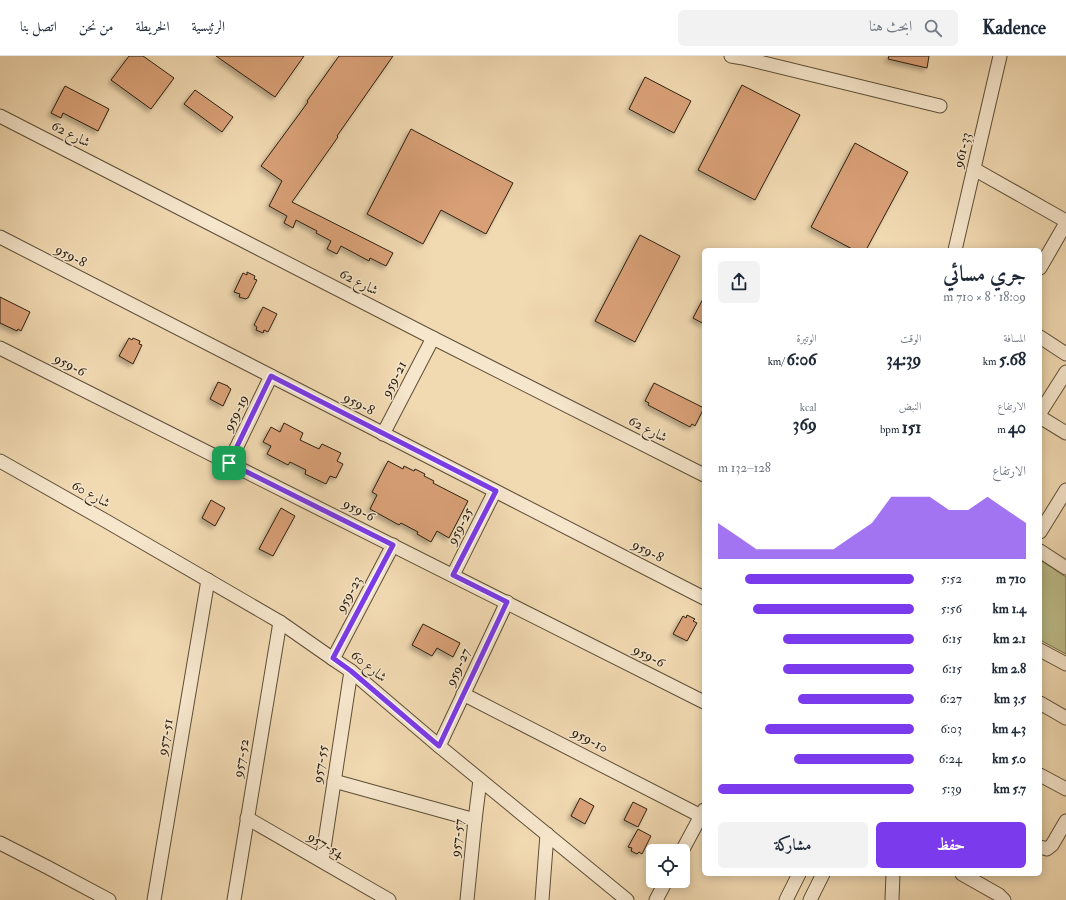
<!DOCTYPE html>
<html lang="ar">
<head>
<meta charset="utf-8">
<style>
  body { margin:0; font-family:"IM FELL Double Pica",Amiri,serif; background:#f2f2f3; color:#1f2937; direction:rtl; height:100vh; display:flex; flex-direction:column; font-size:15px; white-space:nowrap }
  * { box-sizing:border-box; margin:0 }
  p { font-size:13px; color:#747a83 }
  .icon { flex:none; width:22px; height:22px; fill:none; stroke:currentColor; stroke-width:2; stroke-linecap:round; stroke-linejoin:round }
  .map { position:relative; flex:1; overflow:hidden; direction:ltr }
  .panel { position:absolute; left:702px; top:192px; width:340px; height:628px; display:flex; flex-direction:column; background:#fff; border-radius:6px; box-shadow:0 2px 10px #0003; direction:rtl }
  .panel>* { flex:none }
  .controls { position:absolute; left:646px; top:788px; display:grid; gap:8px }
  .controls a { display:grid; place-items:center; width:44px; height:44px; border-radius:6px; background:#fff; box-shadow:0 2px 10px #0003; font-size:20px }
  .pin { position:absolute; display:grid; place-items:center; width:34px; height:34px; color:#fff; margin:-17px; border-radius:8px; box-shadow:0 2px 6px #0006 }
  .round { display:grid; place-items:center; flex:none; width:42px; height:42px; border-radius:6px; background:#f2f2f3 }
  .headline { display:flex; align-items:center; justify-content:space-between; height:68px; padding:0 16px }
  h1 { font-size:22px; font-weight:700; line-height:30px }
  .stats { display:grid; grid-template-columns:repeat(3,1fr); gap:6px; height:68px; padding:4px 16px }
  .stats div { display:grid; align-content:center }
  .stats b { font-size:17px; font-weight:700 }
  .stats small { font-size:11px; font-weight:400 }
  .stats p { font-size:11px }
  .chart { height:112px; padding:8px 16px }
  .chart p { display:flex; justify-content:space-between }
  .chart svg { width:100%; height:72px; margin-top:4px; fill:#7c3aed; opacity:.7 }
  .button { display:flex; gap:8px; margin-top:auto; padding:8px 16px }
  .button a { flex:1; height:46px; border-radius:6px; background:#7c3aed; color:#fff; font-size:16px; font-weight:700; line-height:46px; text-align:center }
  .button a+a { background:#f2f2f3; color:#1f2937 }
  ul { padding:0 16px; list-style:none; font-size:13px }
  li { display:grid; grid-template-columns:64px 48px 1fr; align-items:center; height:30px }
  li i { height:10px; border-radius:5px; background:#7c3aed }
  header { display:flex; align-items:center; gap:24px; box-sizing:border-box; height:56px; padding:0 20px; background:#fff; border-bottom:1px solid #e0e1e3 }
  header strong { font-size:19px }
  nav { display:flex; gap:22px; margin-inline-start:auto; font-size:14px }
  .search { width:280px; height:36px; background:#f2f2f3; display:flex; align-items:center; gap:10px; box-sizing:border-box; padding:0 14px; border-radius:6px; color:#747a83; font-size:15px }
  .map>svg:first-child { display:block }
  .green { fill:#bcbe8a; stroke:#746e4c }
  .building { fill:#d9a077; stroke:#2c1f0e; filter:url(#shadow) }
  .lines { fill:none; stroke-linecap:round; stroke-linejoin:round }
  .minor-casing { stroke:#5d4e37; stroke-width:15 }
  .minor { stroke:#f6e6cc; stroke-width:13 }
  .route-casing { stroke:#fff; stroke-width:8 }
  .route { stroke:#7c3aed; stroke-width:5 }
  .labels { text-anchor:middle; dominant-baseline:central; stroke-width:3; stroke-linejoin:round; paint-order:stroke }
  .street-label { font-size:14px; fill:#2c1f0e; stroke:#f6e6cc }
</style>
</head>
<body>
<header>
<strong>Kadence</strong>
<div class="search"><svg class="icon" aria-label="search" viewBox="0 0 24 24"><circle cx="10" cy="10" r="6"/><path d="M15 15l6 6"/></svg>ابحث هنا</div>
<nav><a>الرئيسية</a><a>الخريطة</a><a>من نحن</a><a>اتصل بنا</a></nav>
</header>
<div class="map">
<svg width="1066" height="844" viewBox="0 0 1066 844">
  <defs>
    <filter id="shadow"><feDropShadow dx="-3" dy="3" stdDeviation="2" flood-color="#0004"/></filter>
  </defs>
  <rect width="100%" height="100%" fill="#f1d9b1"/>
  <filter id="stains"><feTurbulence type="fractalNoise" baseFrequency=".005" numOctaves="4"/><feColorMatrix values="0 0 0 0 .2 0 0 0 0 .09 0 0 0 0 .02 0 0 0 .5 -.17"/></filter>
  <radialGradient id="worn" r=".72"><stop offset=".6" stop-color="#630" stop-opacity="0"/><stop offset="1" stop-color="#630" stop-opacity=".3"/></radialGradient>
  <!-- green -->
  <path class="green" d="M 1040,504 L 1066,521 L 1066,598 L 1040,584 Z"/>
  <!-- building -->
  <g class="building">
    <path d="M 129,0 L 143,0 L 174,22 L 151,53 L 111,24 Z"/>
    <path d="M 216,0 L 304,0 L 275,41 Z"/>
    <path d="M 339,0 L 393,0 L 337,80 L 338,81 L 292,146 L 393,197 L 386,210 L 370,202 L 369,205 L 341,190 L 337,198 L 327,193 L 331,185 L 316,177 L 317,175 L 296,164 L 293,172 L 284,167 L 287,160 L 269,150 L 282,125 L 261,110 L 308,46 L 307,45 Z"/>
    <path d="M 889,0 L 929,0 L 927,12 L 888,3 Z"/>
    <path d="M 645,21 L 691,45 L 674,77 L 629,53 Z"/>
    <path d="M 742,29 L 800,59 L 755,144 L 698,114 Z"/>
    <path d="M 65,30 L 109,53 L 98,75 L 63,57 L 61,62 L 51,57 Z"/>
    <path d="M 195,34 L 233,61 L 222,76 L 184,48 Z"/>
    <path d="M 411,73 L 513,127 L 486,178 L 441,154 L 423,188 L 367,158 Z"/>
    <path d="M 855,87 L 908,116 L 866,194 L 854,194 L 811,171 Z"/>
    <path d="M 640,179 L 680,200 L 635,286 L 595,265 Z"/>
    <path d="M 247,216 L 255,220 L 254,223 L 257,224 L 248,242 L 247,242 L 246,243 L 239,241 L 240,238 L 234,236 L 243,217 L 247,219 Z"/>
    <path d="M 0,241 L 30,256 L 21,275 L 18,273 L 17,275 L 0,267 Z"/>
    <path d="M 704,241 L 704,268 L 693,262 Z"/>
    <path d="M 263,251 L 277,258 L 268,276 L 264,274 L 263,277 L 256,274 L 257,271 L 254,269 Z"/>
    <path d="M 129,282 L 132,284 L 133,282 L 140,285 L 139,288 L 142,289 L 133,308 L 119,300 Z"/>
    <path d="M 218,326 L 228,330 L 228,331 L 231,333 L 223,350 L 210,343 Z"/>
    <path d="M 654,327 L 704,352 L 695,370 L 692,368 L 690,371 L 648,349 L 649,347 L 645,345 Z"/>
    <path d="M 284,367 L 303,377 L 300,384 L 319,393 L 322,388 L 341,397 L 337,405 L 343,408 L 336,422 L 330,420 L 326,428 L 305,418 L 306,414 L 290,406 L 288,409 L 267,398 L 271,390 L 263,386 L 271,371 L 280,376 Z"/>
    <path d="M 388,405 L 403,413 L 404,410 L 414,415 L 415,413 L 425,418 L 424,420 L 434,425 L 433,427 L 468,445 L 449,482 L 437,475 L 431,486 L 417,478 L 418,476 L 401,467 L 399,469 L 370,453 L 377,439 L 372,436 Z"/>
    <path d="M 211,444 L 225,452 L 215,470 L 202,462 Z"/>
    <path d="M 281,452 L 295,460 L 273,500 L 259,493 Z"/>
    <path d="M 687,559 L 695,563 L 693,565 L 697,567 L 687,585 L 673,578 L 683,560 L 686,562 Z"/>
    <path d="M 423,568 L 460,587 L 453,601 L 437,592 L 432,600 L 412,589 Z"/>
    <path d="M 580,742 L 594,750 L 585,768 L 571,760 Z"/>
    <path d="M 633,746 L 647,753 L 638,771 L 624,764 Z"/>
    <path d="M 638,773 L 651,780 L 642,798 L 639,796 L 637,798 L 631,795 L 632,792 L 628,791 Z"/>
  </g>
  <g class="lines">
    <defs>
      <g id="minor">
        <path d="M 731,0 L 743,2 L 940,50"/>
        <path d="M 0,60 L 433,282 L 704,419"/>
        <path d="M 974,113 L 1066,165"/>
        <path d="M 0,181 L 704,542"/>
        <path d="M 955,194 L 1000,0"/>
        <path d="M 1040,212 L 1066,167"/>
        <path d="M 1040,281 L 1066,298"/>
        <path d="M 0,292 L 704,646"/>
        <path d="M 1040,357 L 1066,316"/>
        <path d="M 1040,361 L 1066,377"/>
        <path d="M 383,378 L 433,282"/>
        <path d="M 0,405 L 106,465 L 280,566 L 333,603 L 351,615 L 439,690 L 627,844"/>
        <path d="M 229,407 L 271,320"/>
        <path d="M 1040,476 L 1066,434"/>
        <path d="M 1040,495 L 1066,512"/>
        <path d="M 453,519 L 495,435"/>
        <path d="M 1040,594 L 1066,608"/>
        <path d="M 333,603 L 393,489"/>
        <path d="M 463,638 L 701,760"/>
        <path d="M 1040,647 L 1066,662"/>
        <path d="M 439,690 L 507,546"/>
        <path d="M 1040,719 L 1066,733"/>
        <path d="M 334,725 L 475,764"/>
        <path d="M 247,762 L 389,844"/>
        <path d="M 0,787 L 47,811 L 109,844"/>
        <path d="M 1040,791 L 1047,793 L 1052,789 L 1066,765"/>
        <path d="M 682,795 L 704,754"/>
        <path d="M 322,805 L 351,615"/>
        <path d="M 962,818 L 999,839 L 1004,844"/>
        <path d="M 154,844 L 208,524"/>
        <path d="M 234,844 L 280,566"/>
        <path d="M 467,844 L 475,764 L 480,724"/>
        <path d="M 542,844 L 547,778"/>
        <path d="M 656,844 L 666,825"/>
        <path d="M 786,844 L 799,818"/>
        <path d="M 810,844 L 823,818"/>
        <path d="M 892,844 L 893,818"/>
      </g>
    </defs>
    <!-- minor casing -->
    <use href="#minor" class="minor-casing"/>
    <!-- minor -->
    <use href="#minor" class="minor"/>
  </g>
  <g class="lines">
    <defs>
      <path id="route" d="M 271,320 L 496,435 L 453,519 L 507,546 L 439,690 L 351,615 L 333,602 L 393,489 L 229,407 Z"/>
    </defs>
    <!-- route casing -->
    <use href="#route" class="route-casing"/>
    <!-- route -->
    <use href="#route" class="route"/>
  </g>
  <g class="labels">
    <!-- street labels -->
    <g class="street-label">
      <text transform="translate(71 78) rotate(27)">شارع 62</text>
      <text transform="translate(962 94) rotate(-77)">961-33</text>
      <text transform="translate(71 200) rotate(27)">959-8</text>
      <text transform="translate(359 226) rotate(27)">شارع 62</text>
      <text transform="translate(70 309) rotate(27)">959-6</text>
      <text transform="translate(394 323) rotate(-63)">959-21</text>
      <text transform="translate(359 348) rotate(27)">959-8</text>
      <text transform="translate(236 357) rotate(-64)">959-19</text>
      <text transform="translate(648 373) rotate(27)">شارع 62</text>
      <text transform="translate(91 438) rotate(29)">شارع 60</text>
      <text transform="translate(359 454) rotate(27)">959-6</text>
      <text transform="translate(460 470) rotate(-63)">959-25</text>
      <text transform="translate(648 495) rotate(27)">959-8</text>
      <text transform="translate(349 538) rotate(-62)">959-23</text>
      <text transform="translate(649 600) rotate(27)">959-6</text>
      <text transform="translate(369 610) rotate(39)">شارع 60</text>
      <text transform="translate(458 611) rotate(-65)">959-27</text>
      <text transform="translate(165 681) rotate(-80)">957-51</text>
      <text transform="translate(590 684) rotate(27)">959-10</text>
      <text transform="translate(241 702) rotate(-80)">957-52</text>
      <text transform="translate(320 708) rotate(-81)">957-55</text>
      <text transform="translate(457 782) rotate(-84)">957-57</text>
      <text transform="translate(326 789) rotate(30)">957-54</text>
    </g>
  </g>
  <rect width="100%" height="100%" filter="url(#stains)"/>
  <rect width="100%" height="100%" fill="url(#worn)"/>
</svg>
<div class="controls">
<a><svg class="icon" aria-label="locate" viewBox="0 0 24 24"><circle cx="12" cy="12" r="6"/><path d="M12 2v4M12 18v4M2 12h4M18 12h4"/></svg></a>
</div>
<div class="pin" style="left:229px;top:407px;background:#1e9e55"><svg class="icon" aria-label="arrive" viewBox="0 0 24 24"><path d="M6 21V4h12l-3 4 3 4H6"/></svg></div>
<section class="panel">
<div class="headline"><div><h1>جري مسائي</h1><p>18:09 · 8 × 710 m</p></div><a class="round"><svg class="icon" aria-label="share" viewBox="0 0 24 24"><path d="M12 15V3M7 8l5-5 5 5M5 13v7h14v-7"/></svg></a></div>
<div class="stats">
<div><p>المسافة</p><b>5.68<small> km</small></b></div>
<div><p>الوقت</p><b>34:39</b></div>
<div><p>الوتيرة</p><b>6:06<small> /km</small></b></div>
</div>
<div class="stats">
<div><p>الارتفاع</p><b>40<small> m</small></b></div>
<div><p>النبض</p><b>151<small> bpm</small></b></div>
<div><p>kcal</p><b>369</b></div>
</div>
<div class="chart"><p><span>الارتفاع</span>128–132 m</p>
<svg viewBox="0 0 160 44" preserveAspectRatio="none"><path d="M0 44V22L10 30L20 38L30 38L40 38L50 38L60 38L70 30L80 22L90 6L100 6L110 6L120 14L130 14L140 6L150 14L160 22V44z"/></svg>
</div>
<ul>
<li><b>710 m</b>5:52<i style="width:86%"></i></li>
<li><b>1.4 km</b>5:56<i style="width:82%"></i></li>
<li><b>2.1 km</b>6:15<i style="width:67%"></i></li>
<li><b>2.8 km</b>6:15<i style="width:67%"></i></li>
<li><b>3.5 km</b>6:27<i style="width:59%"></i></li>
<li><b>4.3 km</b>6:03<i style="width:76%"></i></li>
<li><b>5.0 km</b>6:24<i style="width:61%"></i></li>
<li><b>5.7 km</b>5:39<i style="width:100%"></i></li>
</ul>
<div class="button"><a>حفظ</a><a>مشاركة</a></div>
</section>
</div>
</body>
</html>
